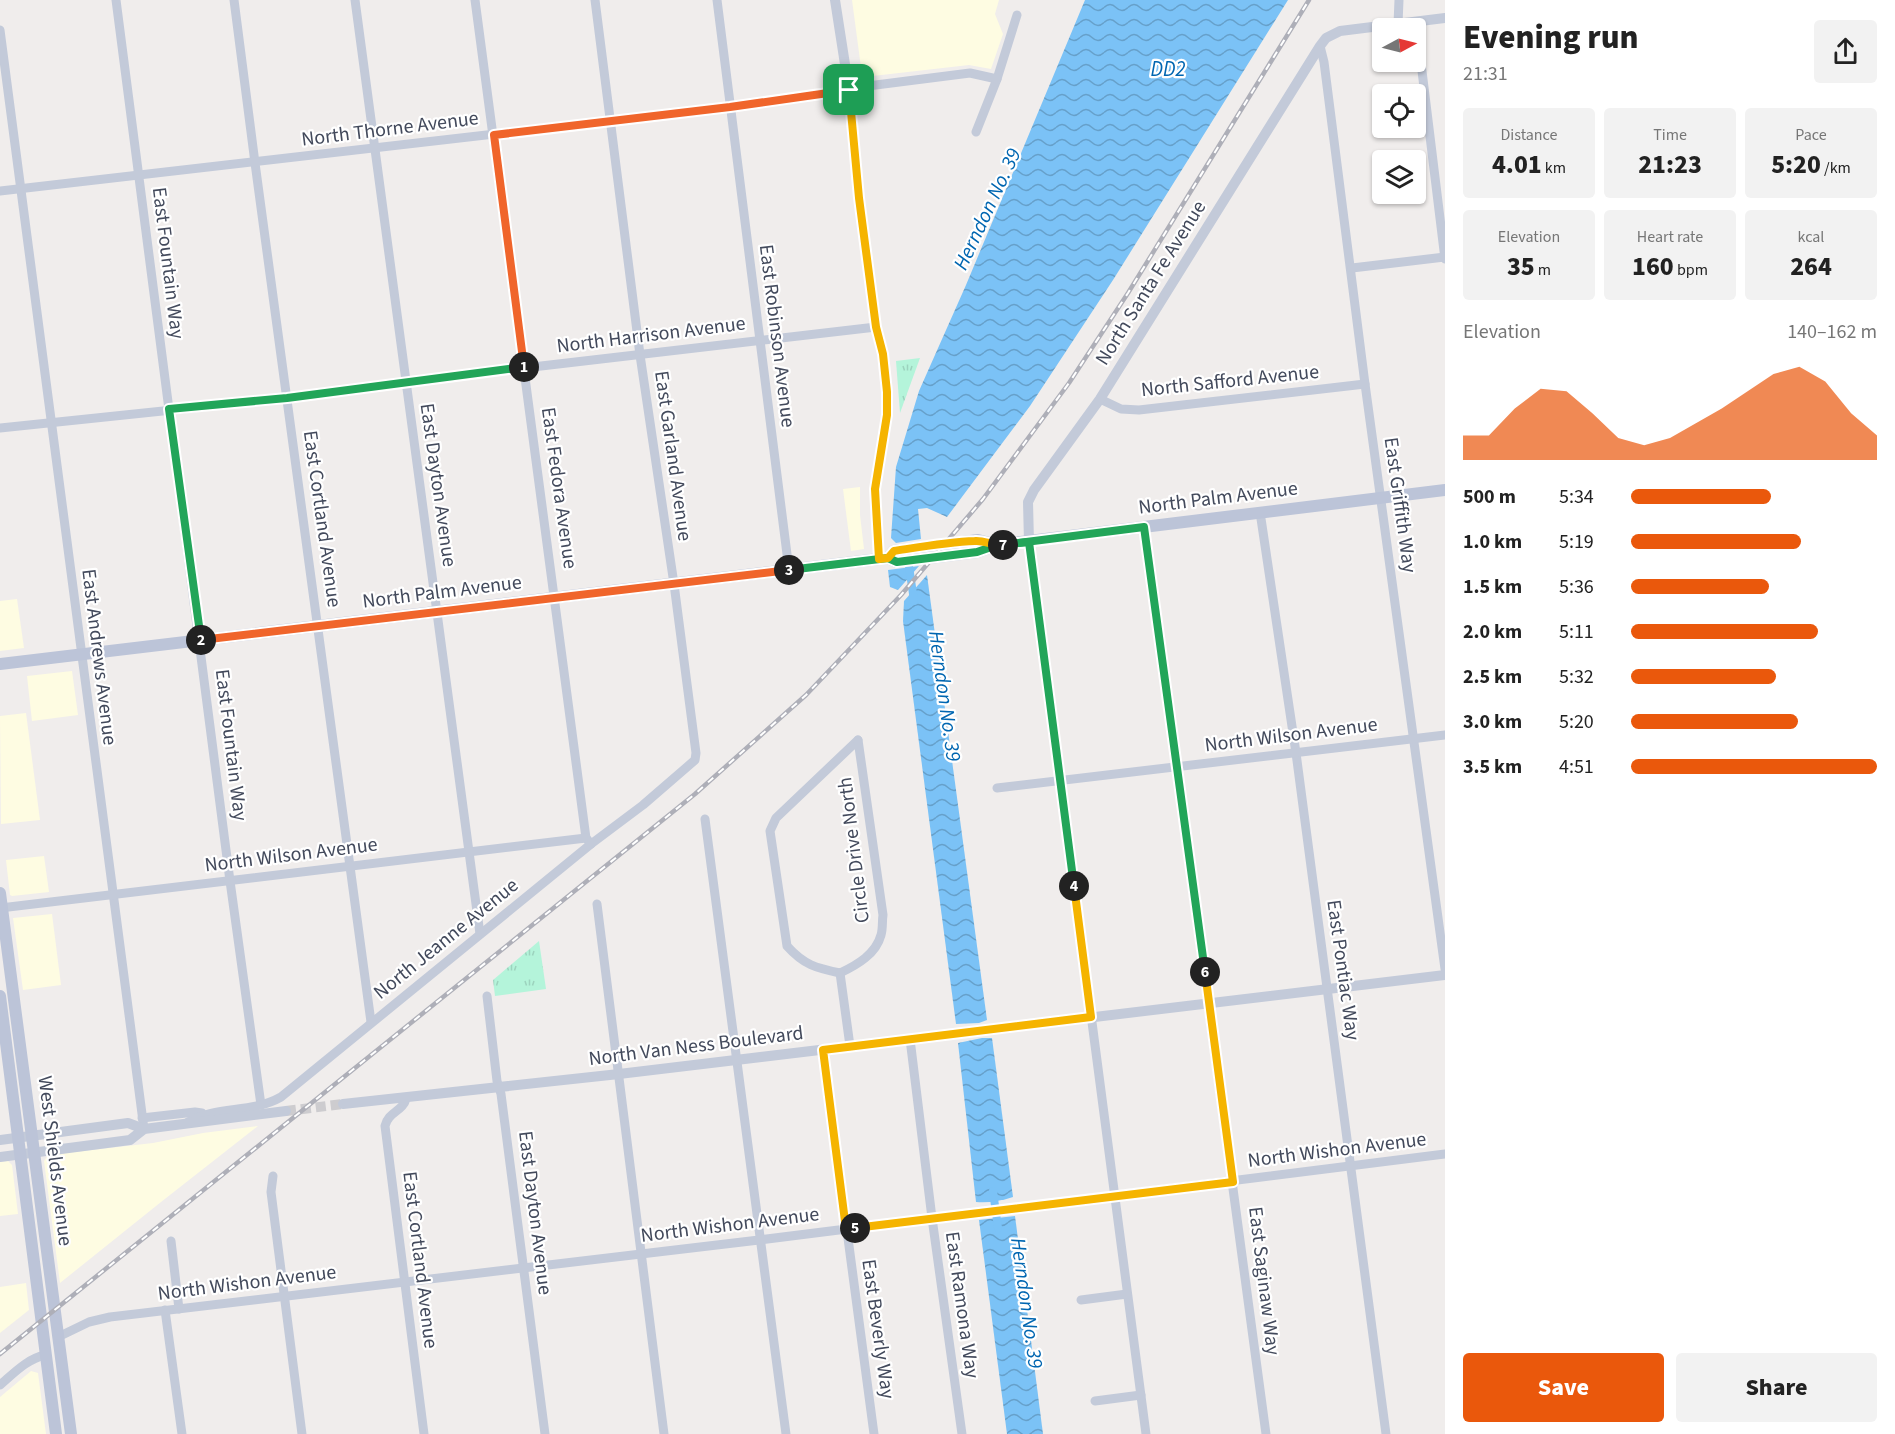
<!DOCTYPE html>
<html lang="en">
<head>
<meta charset="utf-8">
<style>
  body { margin:0; font-family:"Source Sans 3",sans-serif; background:#f2f2f2; color:#222; height:100vh; display:flex; flex-direction:column; font-size:22px; white-space:nowrap }
  * { box-sizing:border-box; margin:0 }
  p { font-size:20px; color:#767676 }
  .icon { flex:none; width:33px; height:33px; fill:none; stroke:currentColor; stroke-width:2; stroke-linecap:round; stroke-linejoin:round }
  .map { position:relative; flex:1; overflow:hidden }
  .sheet { display:flex; flex-direction:column; background:#fff; width:450px }
  .sheet>* { flex:none }
  .needle { width:39px; rotate:83deg }
  .buttons { position:absolute; left:1372px; top:18px; display:grid; gap:12px }
  .buttons a { display:grid; place-items:center; width:54px; height:54px; border-radius:6px; background:#fff; box-shadow:0 2px 4px #0004; font-size:30px }
  .pin { position:absolute; display:grid; place-items:center; width:51px; height:51px; color:#fff; margin:-26px; border-radius:12px; box-shadow:0 3px 9px #0006 }
  .km { position:absolute; width:30px; height:30px; margin:-15px; border-radius:50%; background:#222; color:#fff; font-size:16px; line-height:30px; text-align:center }
  .round { display:grid; place-items:center; flex:none; width:63px; height:63px; border-radius:6px; background:#f2f2f2 }
  .overview { display:flex; align-items:center; justify-content:space-between; height:102px; padding:0 18px }
  h1 { font-size:33px; font-weight:800; line-height:45px }
  .metrics { display:grid; grid-template-columns:repeat(3,1fr); gap:9px; height:102px; padding:6px 18px }
  .metrics div { display:grid; align-content:center; border-radius:6px; background:#f2f2f2; text-align:center }
  .metrics b { font-size:26px; font-weight:800 }
  .metrics small { font-size:16px; font-weight:400 }
  .metrics p { font-size:16px }
  .chart { height:168px; padding:12px 18px }
  .chart p { display:flex; justify-content:space-between }
  .chart svg { width:100%; height:108px; margin-top:6px; fill:#ea580c; opacity:.7 }
  .action { display:flex; gap:12px; margin-top:auto; padding:12px 18px }
  .action a { flex:1; height:69px; border-radius:6px; background:#ea580c; color:#fff; font-size:24px; font-weight:800; line-height:69px; text-align:center }
  .action a+a { background:#f2f2f2; color:#222 }
  ul { padding:0 18px; list-style:none; font-size:20px }
  li { display:grid; grid-template-columns:96px 72px 1fr; align-items:center; height:45px }
  li i { height:15px; border-radius:8px; background:#ea580c }
  main { display:flex; flex:1; min-height:0 }
  .map>svg:first-child { display:block }
  .commercial { fill:#fefce2 }
  .grass { fill:url(#grass-tufts) }
  .water { fill:url(#water-waves) }
  .lines { fill:none; stroke-linecap:round; stroke-linejoin:round }
  .canal { stroke:#7bc2f6; stroke-width:8 }
  .tertiary-tunnel { stroke:#cdcccf; stroke-width:10; stroke-dasharray:10 5; stroke-linecap:butt }
  .minor { stroke:#c3cad9; stroke-width:9 }
  .tertiary { stroke:#c3cad9; stroke-width:10 }
  .secondary { stroke:#bcc4d8; stroke-width:12 }
  .rail-casing { stroke:#aeafb8; stroke-width:4.5 }
  .rail { stroke:#fff; stroke-width:2; stroke-dasharray:7; stroke-linecap:butt }
  .split-1-casing { stroke:#fff; stroke-width:12 }
  .split-2-casing { stroke:#fff; stroke-width:12 }
  .split-3-casing { stroke:#fff; stroke-width:12 }
  .split-4-casing { stroke:#fff; stroke-width:12 }
  .split-5-casing { stroke:#fff; stroke-width:12 }
  .split-6-casing { stroke:#fff; stroke-width:12 }
  .split-7-casing { stroke:#fff; stroke-width:12 }
  .split-8-casing { stroke:#fff; stroke-width:12 }
  .split-1 { stroke:#f0652b; stroke-width:8 }
  .split-2 { stroke:#22a559; stroke-width:8 }
  .split-3 { stroke:#f0652b; stroke-width:8 }
  .split-4 { stroke:#22a559; stroke-width:8 }
  .split-5 { stroke:#f5b400; stroke-width:8 }
  .split-6 { stroke:#f5b400; stroke-width:8 }
  .split-7 { stroke:#22a559; stroke-width:8 }
  .split-8 { stroke:#f5b400; stroke-width:8 }
  .labels { text-anchor:middle; dominant-baseline:central; stroke-width:4.5; stroke-linejoin:round; paint-order:stroke }
  .street-label { font-size:20px; fill:#434a5c; stroke:#fff }
  .water-label { font-size:21px; font-style:italic; fill:#0066b1; stroke:#fff }
</style>
</head>
<body>
<main>
<div class="map">
<svg width="1445" height="1434" viewBox="0 0 1445 1434">
  <defs>
    <pattern id="grass-tufts" width="24" height="20" patternUnits="userSpaceOnUse" patternTransform="scale(1.5)"><rect width="24" height="20" fill="#b4f4da"/><path d="M3 7l-1-3M5 7V3M7 7l1-3M15 17l-1-3M17 17v-4M19 17l1-3" fill="none" stroke="#9cd3be"/></pattern>
    <pattern id="water-waves" width="16" height="10" patternUnits="userSpaceOnUse" patternTransform="scale(1.5)"><rect width="16" height="10" fill="#7bc2f6"/><path d="M0 5q4-4 8 0t8 0" fill="none" stroke="#66a0ca"/></pattern>
  </defs>
  <rect width="100%" height="100%" fill="#f0edec"/>
  <!-- commercial -->
  <g class="commercial">
    <path d="M 852,0 L 999,0 L 995,14 L 1003,34 L 991,69 L 969,65 L 864,77 L 862,75 Z"/>
    <path d="M 860,487 L 860,515 L 864,549 L 851,551 L 843,489 Z"/>
    <path d="M 17,599 L 24,648 L 0,651 L 0,601 Z"/>
    <path d="M 72,671 L 78,715 L 32,721 L 27,676 Z"/>
    <path d="M 26,713 L 40,820 L 1,824 L 0,716 Z"/>
    <path d="M 44,856 L 49,892 L 12,896 L 10,895 L 6,860 Z"/>
    <path d="M 52,914 L 61,985 L 23,990 L 13,918 Z"/>
    <path d="M 258,1126 L 161,1202 L 60,1283 L 44,1161 L 48,1155 L 153,1143 L 203,1133 Z"/>
    <path d="M 8,1161 L 12,1165 L 18,1214 L 0,1216 L 0,1162 Z"/>
    <path d="M 26,1283 L 29,1310 L 0,1333 L 0,1287 Z"/>
    <path d="M 31,1371 L 38,1373 L 46,1434 L 0,1434 L 0,1397 Z"/>
  </g>
  <!-- grass -->
  <g class="grass">
    <path d="M 920,358 L 900,413 L 896,361 Z"/>
    <path d="M 539,941 L 546,989 L 495,996 L 493,980 Z"/>
  </g>
  <!-- water -->
  <g class="water">
    <path d="M 1085,0 L 1288,0 L 1113,280 L 1030,406 L 947,517 L 927,508 L 918,509 L 921,539 L 896,543 L 891,538 L 896,467 L 919,391 L 966,285 Z"/>
    <path d="M 919,566 L 898,590 L 890,587 L 888,570 Z"/>
    <path d="M 927,575 L 987,1020 L 979,1023 L 956,1024 L 903,621 L 904,601 Z"/>
    <path d="M 982,1038 L 992,1038 L 1013,1197 C 1001,1201 989,1203 976,1202 L 958,1043 Z"/>
    <path d="M 1015,1216 L 1043,1434 L 1007,1434 L 979,1220 Z"/>
  </g>
  <g class="lines">
    <!-- canal -->
    <g class="canal">
      <path d="M 909,566 L 914,601"/>
      <path d="M 993,1191 L 998,1228"/>
    </g>
    <!-- tertiary-tunnel -->
    <path class="tertiary-tunnel" d="M 286,1111 L 343,1104"/>
    <!-- minor -->
    <g class="minor">
      <path d="M 116,0 L 230,881 L 261,1105"/>
      <path d="M 234,0 L 255,163 L 371,1022"/>
      <path d="M 355,0 L 480,934"/>
      <path d="M 475,0 L 586,838 L 591,844"/>
      <path d="M 717,0 L 789,570"/>
      <path d="M 1416,22 L 1445,259"/>
      <path d="M 1398,24 L 1399,0"/>
      <path d="M 0,30 L 144,1129"/>
      <path d="M 1320,46 L 1324,62 L 1365,384 L 1445,969"/>
      <path d="M 976,132 L 997,79 L 1017,15"/>
      <path d="M 0,191 L 730,107 L 837,92 L 860,87 L 970,73 L 997,79"/>
      <path d="M 1352,268 L 1445,257"/>
      <path d="M 1100,399 L 1121,409 L 1139,410 L 1365,384"/>
      <path d="M 0,428 L 287,398 L 524,368 L 876,327"/>
      <path d="M 1260,512 L 1296,753 L 1386,1434"/>
      <path d="M 1144,527 L 1266,1434"/>
      <path d="M 1029,542 L 1146,1434"/>
      <path d="M 997,788 L 1445,735"/>
      <path d="M 705,819 L 786,1434"/>
      <path d="M 597,904 L 664,1434"/>
      <path d="M 0,908 L 586,838"/>
      <path d="M 840,973 C 816,968 804,965 787,946 L 770,831 L 776,818 L 858,740"/>
      <path d="M 840,973 C 857,965 876,954 881,935 C 883,929 882,921 883,915 L 858,740"/>
      <path d="M 840,973 L 850,1046"/>
      <path d="M 487,996 L 497,1081 L 501,1094 L 545,1434"/>
      <path d="M 910,1039 L 932,1218 L 962,1434"/>
      <path d="M 823,1050 L 874,1434"/>
      <path d="M 406,1099 C 403,1111 388,1112 385,1126 L 424,1434"/>
      <path d="M 142,1118 L 195,1112 L 202,1113"/>
      <path d="M 188,1122 C 218,1105 251,1114 281,1097 L 591,844 L 643,805 L 695,760 L 696,753 L 674,584 L 640,355 L 595,0"/>
      <path d="M 273,1176 L 271,1192 L 302,1434"/>
      <path d="M 171,1241 L 179,1309"/>
      <path d="M 1081,1300 L 1127,1294"/>
      <path d="M 165,1310 L 182,1434"/>
      <path d="M 58,1337 L 89,1322 L 110,1317 L 759,1240 L 1445,1154"/>
      <path d="M 0,1385 C 14,1373 27,1359 45,1355"/>
      <path d="M 1095,1401 L 1141,1395"/>
    </g>
    <!-- tertiary -->
    <g class="tertiary">
      <path d="M 835,0 L 849,90 L 859,198 L 876,327 L 883,354 L 887,392 L 887,415 L 875,489 L 879,559"/>
      <path d="M 1029,542 L 1028,502 L 1034,490 L 1100,399 L 1320,46 L 1326,38 L 1340,31 L 1445,18"/>
      <path d="M 343,1104 L 619,1074 L 1445,975"/>
      <path d="M 0,1140 L 128,1123 L 144,1129"/>
      <path d="M 0,1157 L 130,1140 L 144,1129 L 286,1111"/>
    </g>
    <!-- secondary -->
    <g class="secondary">
      <path d="M 888,558 L 894,551 L 978,540 L 997,545"/>
      <path d="M 0,664 L 879,559 L 888,558 L 897,562 L 977,552 L 997,545 L 1445,490"/>
      <path d="M 0,893 L 71,1434"/>
      <path d="M 0,996 L 56,1434"/>
    </g>
    <defs>
      <path id="rail" d="M 0,1354 L 695,794 L 806,695 L 901,595 L 983,499 L 1069,383 L 1128,293 L 1309,0"/>
    </defs>
    <!-- rail casing -->
    <use href="#rail" class="rail-casing"/>
    <!-- rail -->
    <use href="#rail" class="rail"/>
  </g>
  <g class="lines">
    <defs>
      <path id="split-1" d="M 524,367 L 494,135 L 730,107 L 849,90"/>
      <path id="split-2" d="M 201,640 L 169,409 L 287,398 L 524,367"/>
      <path id="split-3" d="M 201,640 L 789,570"/>
      <path id="split-4" d="M 789,570 L 888,558 L 897,562 L 977,552 L 997,545 L 1029,542 L 1074,886"/>
      <path id="split-5" d="M 855,1228 L 846,1229 L 823,1050 L 1091,1017 L 1074,886"/>
      <path id="split-6" d="M 855,1228 L 1233,1182 L 1205,972"/>
      <path id="split-7" d="M 1003,545 L 1144,527 L 1205,972"/>
      <path id="split-8" d="M 849,90 L 859,198 L 876,327 L 883,354 L 887,392 L 887,415 L 875,489 L 879,559 L 888,558 L 894,551 C 920,547 948,542 975,541 C 984,540 993,546 1003,545"/>
    </defs>
    <!-- split-1 casing -->
    <use href="#split-1" class="split-1-casing"/>
    <!-- split-2 casing -->
    <use href="#split-2" class="split-2-casing"/>
    <!-- split-3 casing -->
    <use href="#split-3" class="split-3-casing"/>
    <!-- split-4 casing -->
    <use href="#split-4" class="split-4-casing"/>
    <!-- split-5 casing -->
    <use href="#split-5" class="split-5-casing"/>
    <!-- split-6 casing -->
    <use href="#split-6" class="split-6-casing"/>
    <!-- split-7 casing -->
    <use href="#split-7" class="split-7-casing"/>
    <!-- split-8 casing -->
    <use href="#split-8" class="split-8-casing"/>
    <!-- split-1 -->
    <use href="#split-1" class="split-1"/>
    <!-- split-2 -->
    <use href="#split-2" class="split-2"/>
    <!-- split-3 -->
    <use href="#split-3" class="split-3"/>
    <!-- split-4 -->
    <use href="#split-4" class="split-4"/>
    <!-- split-5 -->
    <use href="#split-5" class="split-5"/>
    <!-- split-6 -->
    <use href="#split-6" class="split-6"/>
    <!-- split-7 -->
    <use href="#split-7" class="split-7"/>
    <!-- split-8 -->
    <use href="#split-8" class="split-8"/>
  </g>
  <g class="labels">
    <!-- street labels -->
    <g class="street-label">
      <text transform="translate(390 129) rotate(-7)">North Thorne Avenue</text>
      <text transform="translate(168 263) rotate(83)">East Fountain Way</text>
      <text transform="translate(1151 283) rotate(-58)">North Santa Fe Avenue</text>
      <text transform="translate(651 335) rotate(-7)">North Harrison Avenue</text>
      <text transform="translate(777 336) rotate(83)">East Robinson Avenue</text>
      <text transform="translate(1230 381) rotate(-6)">North Safford Avenue</text>
      <text transform="translate(673 456) rotate(82)">East Garland Avenue</text>
      <text transform="translate(438 485) rotate(82)">East Dayton Avenue</text>
      <text transform="translate(559 488) rotate(82)">East Fedora Avenue</text>
      <text transform="translate(1218 498) rotate(-7)">North Palm Avenue</text>
      <text transform="translate(1400 505) rotate(82)">East Griffith Way</text>
      <text transform="translate(322 519) rotate(82)">East Cortland Avenue</text>
      <text transform="translate(442 592) rotate(-7)">North Palm Avenue</text>
      <text transform="translate(99 657) rotate(83)">East Andrews Avenue</text>
      <text transform="translate(1291 735) rotate(-7)">North Wilson Avenue</text>
      <text transform="translate(231 745) rotate(83)">East Fountain Way</text>
      <text transform="translate(854 850) rotate(-97)">Circle Drive North</text>
      <text transform="translate(291 855) rotate(-7)">North Wilson Avenue</text>
      <text transform="translate(446 939) rotate(-39)">North Jeanne Avenue</text>
      <text transform="translate(1343 970) rotate(82)">East Pontiac Way</text>
      <text transform="translate(696 1046) rotate(-7)">North Van Ness Boulevard</text>
      <text transform="translate(1337 1150) rotate(-7)">North Wishon Avenue</text>
      <text transform="translate(55 1161) rotate(83)">West Shields Avenue</text>
      <text transform="translate(535 1213) rotate(83)">East Dayton Avenue</text>
      <text transform="translate(730 1225) rotate(-7)">North Wishon Avenue</text>
      <text transform="translate(420 1260) rotate(83)">East Cortland Avenue</text>
      <text transform="translate(1264 1281) rotate(83)">East Saginaw Way</text>
      <text transform="translate(247 1283) rotate(-7)">North Wishon Avenue</text>
      <text transform="translate(962 1305) rotate(82)">East Ramona Way</text>
      <text transform="translate(878 1329) rotate(82)">East Beverly Way</text>
    </g>
    <!-- water labels -->
    <g class="water-label">
      <text x="1168" y="69">DD2</text>
      <text transform="translate(987 209) rotate(-65)">Herndon No. 39</text>
      <text transform="translate(945 696) rotate(82)">Herndon No. 39</text>
      <text transform="translate(1027 1303) rotate(82)">Herndon No. 39</text>
    </g>
  </g>
</svg>
<div class="buttons">
<a><svg class="needle" viewBox="-14 -14 28 28"><path d="M0-13l5 13h-10z" fill="#e53935"/><path d="M0 13l5-13h-10z" fill="#767676"/></svg></a>
<a><svg class="icon" aria-label="locate" viewBox="0 0 24 24"><circle cx="12" cy="12" r="6"/><path d="M12 2v4M12 18v4M2 12h4M18 12h4"/></svg></a>
<a><svg class="icon" aria-label="layers" viewBox="0 0 24 24"><path d="M12 4l9 5-9 5-9-5zM3 14l9 5 9-5"/></svg></a>
</div>
<div class="pin" style="left:849px;top:90px;background:#1e9e55"><svg class="icon" aria-label="arrive" viewBox="0 0 24 24"><path d="M6 21V4h12l-3 4 3 4H6"/></svg></div>
<b class="km" style="left:524px;top:367px">1</b>
<b class="km" style="left:201px;top:640px">2</b>
<b class="km" style="left:789px;top:570px">3</b>
<b class="km" style="left:1074px;top:886px">4</b>
<b class="km" style="left:855px;top:1228px">5</b>
<b class="km" style="left:1205px;top:972px">6</b>
<b class="km" style="left:1003px;top:545px">7</b>
</div>
<section class="sheet">
<div class="overview"><div><h1>Evening run</h1><p>21:31</p></div><a class="round"><svg class="icon" aria-label="share" viewBox="0 0 24 24"><path d="M12 15V3M7 8l5-5 5 5M5 13v7h14v-7"/></svg></a></div>
<div class="metrics">
<div><p>Distance</p><b>4.01<small> km</small></b></div>
<div><p>Time</p><b>21:23</b></div>
<div><p>Pace</p><b>5:20<small> /km</small></b></div>
</div>
<div class="metrics">
<div><p>Elevation</p><b>35<small> m</small></b></div>
<div><p>Heart rate</p><b>160<small> bpm</small></b></div>
<div><p>kcal</p><b>264</b></div>
</div>
<div class="chart"><p><span>Elevation</span>140–162 m</p>
<svg viewBox="0 0 160 44" preserveAspectRatio="none"><path d="M0 44V34L10 34L20 23L30 15L40 16L50 25L60 35L70 38L80 35L90 29L100 23L110 16L120 9L130 6L140 12L150 25L160 34V44z"/></svg>
</div>
<ul>
<li><b>500 m</b>5:34<i style="width:57%"></i></li>
<li><b>1.0 km</b>5:19<i style="width:69%"></i></li>
<li><b>1.5 km</b>5:36<i style="width:56%"></i></li>
<li><b>2.0 km</b>5:11<i style="width:76%"></i></li>
<li><b>2.5 km</b>5:32<i style="width:59%"></i></li>
<li><b>3.0 km</b>5:20<i style="width:68%"></i></li>
<li><b>3.5 km</b>4:51<i style="width:100%"></i></li>
</ul>
<div class="action"><a>Save</a><a>Share</a></div>
</section>
</main>
</body>
</html>
